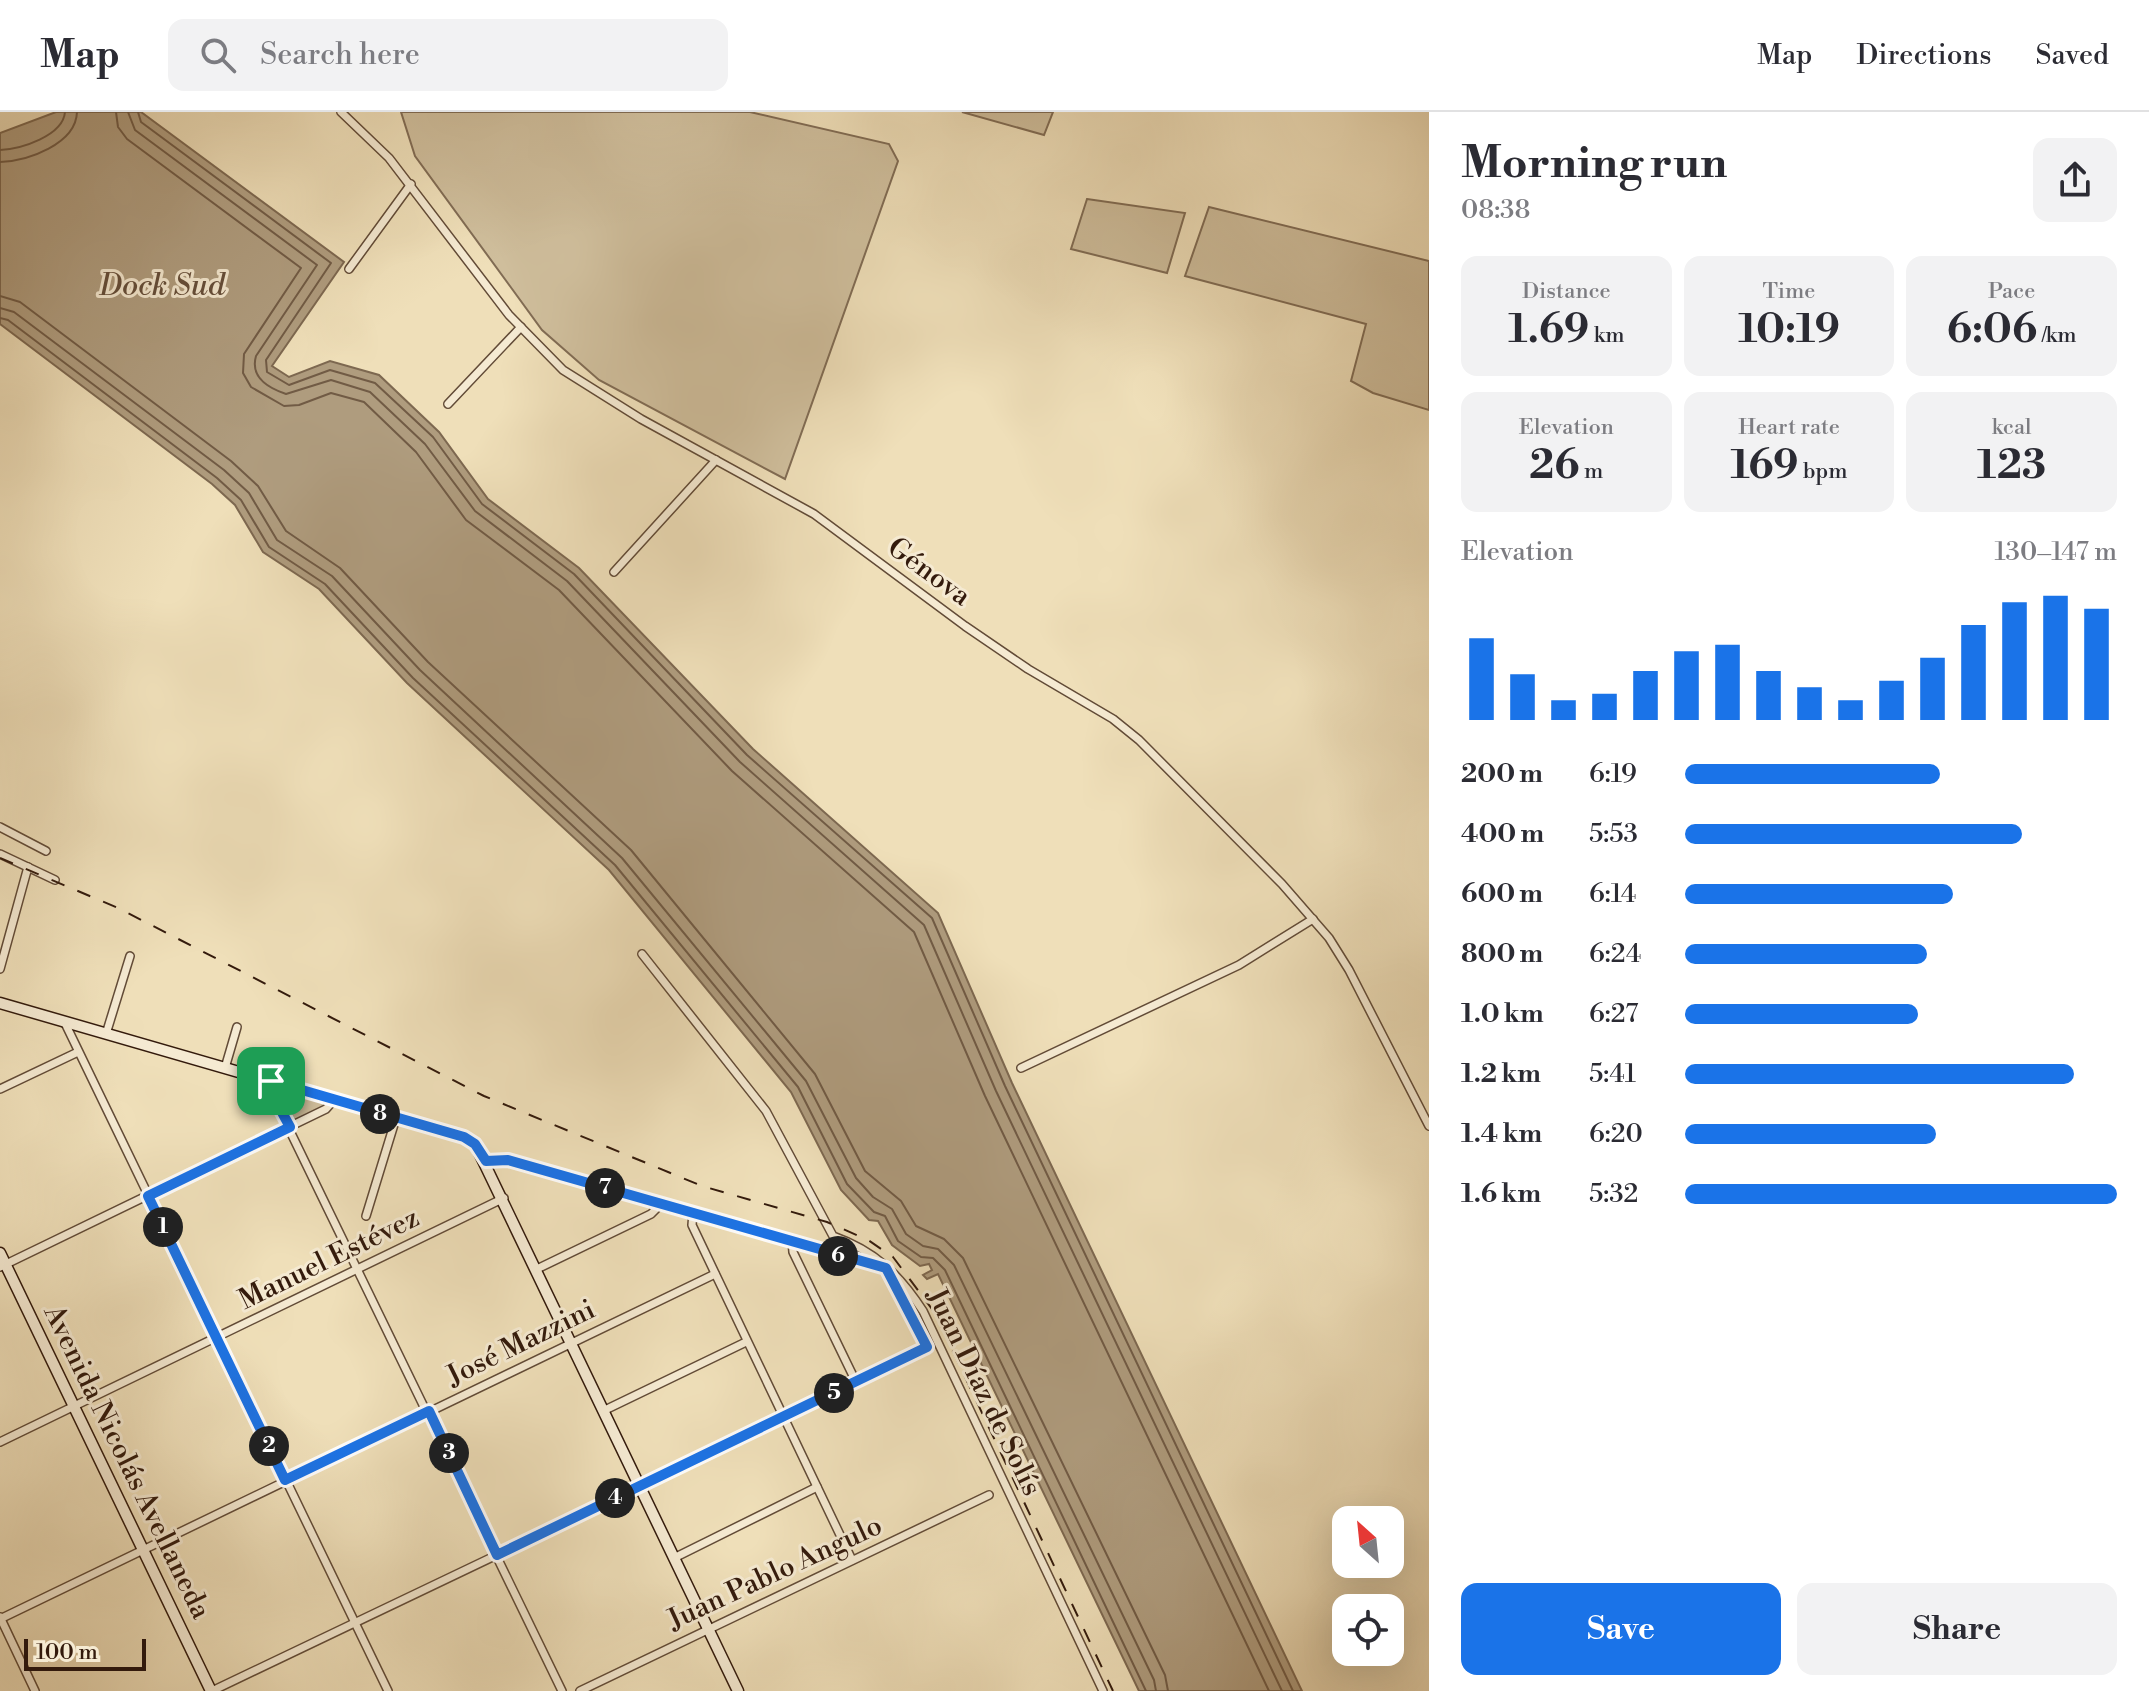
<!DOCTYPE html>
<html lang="en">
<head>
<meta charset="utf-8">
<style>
  body { margin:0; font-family:"Libre Bodoni",serif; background:#f2f2f3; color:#2b2b33; height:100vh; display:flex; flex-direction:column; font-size:30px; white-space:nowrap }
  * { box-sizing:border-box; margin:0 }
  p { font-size:26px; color:#7c7c81 }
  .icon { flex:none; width:44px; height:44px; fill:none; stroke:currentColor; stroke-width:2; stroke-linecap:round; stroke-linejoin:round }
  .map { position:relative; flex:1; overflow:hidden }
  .sheet { display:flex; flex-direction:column; background:#fff; width:720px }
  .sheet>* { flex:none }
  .needle { width:52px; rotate:333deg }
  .tools { position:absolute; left:1332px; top:1394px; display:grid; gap:16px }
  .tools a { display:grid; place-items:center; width:72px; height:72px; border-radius:16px; background:#fff; box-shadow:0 8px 32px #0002; font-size:40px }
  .scale { position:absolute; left:24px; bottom:20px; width:122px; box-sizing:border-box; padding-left:8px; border:4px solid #331a0c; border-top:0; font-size:22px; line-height:28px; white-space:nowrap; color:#331a0c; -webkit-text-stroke:6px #f5ead2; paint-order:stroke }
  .pin { position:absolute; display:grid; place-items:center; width:68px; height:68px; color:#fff; margin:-34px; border-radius:16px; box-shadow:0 4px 12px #0006 }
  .km { position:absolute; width:40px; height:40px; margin:-20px; border-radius:50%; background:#222; color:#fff; font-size:22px; line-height:40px; text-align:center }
  .round { display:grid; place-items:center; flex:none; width:84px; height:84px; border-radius:16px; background:#f2f2f3 }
  .headline { display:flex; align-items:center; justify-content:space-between; height:136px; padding:0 32px }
  h1 { font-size:44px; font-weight:700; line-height:60px }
  .stats { display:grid; grid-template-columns:repeat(3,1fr); gap:12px; height:136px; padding:8px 32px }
  .stats div { display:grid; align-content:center; border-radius:16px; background:#f2f2f3; text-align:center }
  .stats b { font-size:40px; font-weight:700 }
  .stats small { font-size:22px; font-weight:400 }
  .stats p { font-size:22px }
  .chart { height:224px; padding:16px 32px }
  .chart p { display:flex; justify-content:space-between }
  .chart svg { width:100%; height:144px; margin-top:8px; stroke:#1a73e8; stroke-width:6 }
  .primary-button { display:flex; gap:16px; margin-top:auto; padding:16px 32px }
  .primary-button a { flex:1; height:92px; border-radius:16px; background:#1a73e8; color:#fff; font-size:32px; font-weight:700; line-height:92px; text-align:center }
  .primary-button a+a { background:#f2f2f3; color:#2b2b33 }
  ul { padding:0 32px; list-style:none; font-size:26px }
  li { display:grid; grid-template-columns:128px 96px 1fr; align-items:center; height:60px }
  li i { height:20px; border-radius:10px; background:#1a73e8 }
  header { display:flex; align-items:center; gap:48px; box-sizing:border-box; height:112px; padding:0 40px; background:#fff; border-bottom:2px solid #e1e1e2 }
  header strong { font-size:38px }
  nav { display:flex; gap:44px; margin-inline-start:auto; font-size:28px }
  .search { width:560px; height:72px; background:#f2f2f3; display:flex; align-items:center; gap:20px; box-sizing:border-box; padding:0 28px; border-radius:16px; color:#7c7c81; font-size:30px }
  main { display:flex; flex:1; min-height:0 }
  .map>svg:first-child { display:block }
  .green { fill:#cfbe9c; stroke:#816c54; stroke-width:2 }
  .water { fill:#af9c7e; stroke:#7d6850; stroke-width:2 }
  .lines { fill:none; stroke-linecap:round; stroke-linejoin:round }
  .shore { stroke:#715b45; stroke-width:2 }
  .minor-casing { stroke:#624b37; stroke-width:10 }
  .secondary-casing { stroke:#331a0c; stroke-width:13 }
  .minor { stroke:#f5ead2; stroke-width:7 }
  .secondary { stroke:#f5ead2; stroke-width:10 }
  .rail { stroke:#331a0c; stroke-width:2; stroke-dasharray:14 14; stroke-linecap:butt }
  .route-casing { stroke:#fff; stroke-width:16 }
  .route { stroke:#1a73e8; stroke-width:10 }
  .labels { text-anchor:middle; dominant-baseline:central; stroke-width:6; stroke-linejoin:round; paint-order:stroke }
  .street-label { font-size:28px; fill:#331a0c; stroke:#f5ead2 }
  .water-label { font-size:30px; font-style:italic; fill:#654e3a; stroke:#f5ead2 }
</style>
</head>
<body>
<header>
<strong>Map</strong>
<div class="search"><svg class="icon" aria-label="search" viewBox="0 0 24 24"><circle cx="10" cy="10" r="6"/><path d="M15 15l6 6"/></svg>Search here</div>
<nav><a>Map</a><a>Directions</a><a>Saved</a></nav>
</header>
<main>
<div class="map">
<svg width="1429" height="1579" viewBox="0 0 1429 1579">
  <rect width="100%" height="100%" fill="#efdfb9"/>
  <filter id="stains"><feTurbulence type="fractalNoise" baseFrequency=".0025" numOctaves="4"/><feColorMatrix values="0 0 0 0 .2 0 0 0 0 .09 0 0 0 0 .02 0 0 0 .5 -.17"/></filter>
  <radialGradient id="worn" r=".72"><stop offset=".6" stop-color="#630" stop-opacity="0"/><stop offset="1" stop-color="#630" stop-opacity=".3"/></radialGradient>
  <!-- green -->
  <g class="green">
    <path d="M 401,0 L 750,0 L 889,32 L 898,49 L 785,367 L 599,268 L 542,218 L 415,44 Z"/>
    <path d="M 962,0 L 1053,0 L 1044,23 Z"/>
    <path d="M 1087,87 L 1185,101 L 1167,161 L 1071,137 Z"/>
    <path d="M 1209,95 L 1429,149 L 1429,298 L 1373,281 L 1351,269 L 1366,212 L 1185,164 Z"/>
    <path d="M 271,969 L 334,988 L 330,995 L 290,1015 L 271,980 Z"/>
  </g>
  <!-- water -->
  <path class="water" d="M 56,0 L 141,0 L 344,150 L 272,254 L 289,265 L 330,249 L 379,263 L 439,320 L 488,387 L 579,456 L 753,637 L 938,801 L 1012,971 L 1302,1579 L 1139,1579 L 938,1162 L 927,1167 L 923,1163 L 932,1158 L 929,1152 L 920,1154 L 892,1133 L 878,1109 L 869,1108 L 841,1078 L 791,980 L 609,758 L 407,571 L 319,477 L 263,440 L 235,393 L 212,372 L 0,212 L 0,21 Z"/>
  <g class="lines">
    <!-- shore -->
    <g class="shore">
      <path d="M 116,0 L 118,15 L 127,27 L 301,156 L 244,242 L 243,261 L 251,275 L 284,294 L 299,293 L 331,281 L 364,290 L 416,340 L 466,408 L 559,478 L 732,659 L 914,820 L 985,984 L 1269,1579"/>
      <path d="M 128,0 L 135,18 L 317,153 L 256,244 C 250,265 268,276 286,282 L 331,268 L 370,280 L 425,332 L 475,399 L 567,469 L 740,650 L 924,813 L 996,979 L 1282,1579"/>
      <path d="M 138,0 L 141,10 L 331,151 L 266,248 L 267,260 L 289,273 L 330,258 L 375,271 L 433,325 L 482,392 L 574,462 L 747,643 L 932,806 L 1005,974 L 1293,1579"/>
      <path d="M 0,38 C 21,37 63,24 65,0"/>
      <path d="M 0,50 C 28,49 76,32 77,0"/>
      <path d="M 0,184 L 20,190 L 231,349 L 258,374 L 286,419 L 340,456 L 428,550 L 631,738 L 815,962 L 865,1059 L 901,1089 L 916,1114 L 944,1127 L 963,1146 L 1165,1563 L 1168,1579"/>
      <path d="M 0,196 L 14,200 L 224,358 L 249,381 L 277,428 L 332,464 L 420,558 L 622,746 L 806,969 L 856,1066 L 873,1085 L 892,1097 L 906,1122 L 923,1134 L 938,1137 L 954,1153 L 1154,1568 L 1156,1579"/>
      <path d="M 0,206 L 8,208 L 217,366 L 241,388 L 269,435 L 325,472 L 413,566 L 615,753 L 798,975 L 847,1072 L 874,1100 L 885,1104 L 898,1129 L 921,1145 L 933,1146 L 945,1158 L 1146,1579"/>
    </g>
    <defs>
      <g id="minor">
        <path d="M 341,0 L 389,46 L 509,203 L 563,258 L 641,307 L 814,402 L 965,514 L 1028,557 L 1113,607 L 1139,628 L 1282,772 L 1329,826 L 1349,858 L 1429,1014"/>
        <path d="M 349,157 L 411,72"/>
        <path d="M 448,292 L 521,215"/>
        <path d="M 614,460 L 716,348"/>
        <path d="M 0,715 L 46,739"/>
        <path d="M 0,742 L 55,768"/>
        <path d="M 642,842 L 766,999 L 833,1124 C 875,1139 899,1162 923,1199 L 1103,1579"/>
        <path d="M 0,857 L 28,755"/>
        <path d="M 64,909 L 388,1579"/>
        <path d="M 106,922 L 130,844"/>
        <path d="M 225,956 L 237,915"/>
        <path d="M 1021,956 L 1239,853 L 1313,807"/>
        <path d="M 271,969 L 271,980 L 562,1579"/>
        <path d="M 0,977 L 78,940"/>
        <path d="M 486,1049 L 508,1048 L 884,1155"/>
        <path d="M 693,1101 L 692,1113 L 852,1448"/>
        <path d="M 366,1104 L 396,1006"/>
        <path d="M 792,1129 L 793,1140 L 856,1270"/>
        <path d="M 0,1155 L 326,997 L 334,988"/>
        <path d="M 537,1157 L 651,1102 L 661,1092"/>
        <path d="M 605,1298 L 746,1230"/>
        <path d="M 0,1330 L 504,1086"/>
        <path d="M 674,1446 L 817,1375"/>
        <path d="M 0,1505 L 35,1579"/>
        <path d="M 0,1507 L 715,1162"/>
        <path d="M 212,1579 L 926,1238 L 886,1156"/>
        <path d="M 580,1579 L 989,1383"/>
      </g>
      <g id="secondary">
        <path d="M 0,891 L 464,1025 L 475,1032 L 738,1579"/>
        <path d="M 0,1141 L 211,1579"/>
      </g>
    </defs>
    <!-- minor casing -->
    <use href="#minor" class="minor-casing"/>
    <!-- secondary casing -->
    <use href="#secondary" class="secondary-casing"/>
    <!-- minor -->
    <use href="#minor" class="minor"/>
    <!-- secondary -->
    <use href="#secondary" class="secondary"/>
    <!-- rail -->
    <path class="rail" d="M 0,746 L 118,796 L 484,984 L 702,1074 L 827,1110 L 868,1128 L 893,1145 L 935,1201 L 1113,1579"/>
  </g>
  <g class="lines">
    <defs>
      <path id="route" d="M 271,969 L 464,1025 L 475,1032 L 486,1049 L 508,1048 L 886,1156 L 927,1235 L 497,1443 L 429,1299 L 285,1368 L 148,1084 L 290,1015 L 271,980 Z"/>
    </defs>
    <!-- route casing -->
    <use href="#route" class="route-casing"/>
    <!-- route -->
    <use href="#route" class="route"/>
  </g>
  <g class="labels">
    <!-- street labels -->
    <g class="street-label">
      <text transform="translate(929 460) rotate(36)">Génova</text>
      <text transform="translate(329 1147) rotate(-26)">Manuel Estévez</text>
      <text transform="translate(521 1231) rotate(-26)">José Mazzini</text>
      <text transform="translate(984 1280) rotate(64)">Juan Díaz de Solís</text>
      <text transform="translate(127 1350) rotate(64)">Avenida Nicolás Avellaneda</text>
      <text transform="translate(775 1461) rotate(-25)">Juan Pablo Angulo</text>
    </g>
    <!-- water labels -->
    <g class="water-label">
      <text x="162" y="174">Dock Sud</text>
    </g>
  </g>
  <rect width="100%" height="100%" filter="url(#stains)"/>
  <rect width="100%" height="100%" fill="url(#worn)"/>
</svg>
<div class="tools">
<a><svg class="needle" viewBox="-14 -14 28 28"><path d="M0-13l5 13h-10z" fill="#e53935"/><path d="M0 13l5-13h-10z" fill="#7c7c81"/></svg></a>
<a><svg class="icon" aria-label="locate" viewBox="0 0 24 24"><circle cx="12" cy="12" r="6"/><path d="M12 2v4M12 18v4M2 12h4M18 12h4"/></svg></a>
</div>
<div class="scale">100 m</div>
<div class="pin" style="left:271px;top:969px;background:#1e9e55"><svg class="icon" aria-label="arrive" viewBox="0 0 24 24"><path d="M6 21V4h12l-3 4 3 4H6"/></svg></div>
<b class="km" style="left:163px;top:1115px">1</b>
<b class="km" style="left:269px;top:1334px">2</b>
<b class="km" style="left:449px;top:1341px">3</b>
<b class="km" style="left:615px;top:1386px">4</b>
<b class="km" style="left:834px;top:1281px">5</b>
<b class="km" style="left:838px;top:1144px">6</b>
<b class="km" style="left:605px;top:1076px">7</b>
<b class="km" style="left:380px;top:1002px">8</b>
</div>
<section class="sheet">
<div class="headline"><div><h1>Morning run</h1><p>08:38</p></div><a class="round"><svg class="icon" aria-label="share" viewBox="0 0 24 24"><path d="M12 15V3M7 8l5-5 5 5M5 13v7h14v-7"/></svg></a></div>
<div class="stats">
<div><p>Distance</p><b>1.69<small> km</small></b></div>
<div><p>Time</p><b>10:19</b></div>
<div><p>Pace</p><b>6:06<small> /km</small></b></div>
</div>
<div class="stats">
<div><p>Elevation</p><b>26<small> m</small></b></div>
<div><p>Heart rate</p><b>169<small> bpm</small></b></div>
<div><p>kcal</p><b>123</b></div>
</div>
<div class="chart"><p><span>Elevation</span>130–147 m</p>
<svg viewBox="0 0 160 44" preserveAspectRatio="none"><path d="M5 44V19M15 44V30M25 44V38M35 44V36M45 44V29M55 44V23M65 44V21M75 44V29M85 44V34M95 44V38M105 44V32M115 44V25M125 44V15M135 44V8M145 44V6M155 44V10"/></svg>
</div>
<ul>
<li><b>200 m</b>6:19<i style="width:59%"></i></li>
<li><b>400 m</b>5:53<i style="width:78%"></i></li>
<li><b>600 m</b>6:14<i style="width:62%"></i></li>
<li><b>800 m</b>6:24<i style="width:56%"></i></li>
<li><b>1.0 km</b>6:27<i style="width:54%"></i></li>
<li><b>1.2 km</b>5:41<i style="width:90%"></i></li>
<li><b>1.4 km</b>6:20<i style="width:58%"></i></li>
<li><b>1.6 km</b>5:32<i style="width:100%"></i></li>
</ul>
<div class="primary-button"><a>Save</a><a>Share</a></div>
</section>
</main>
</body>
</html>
